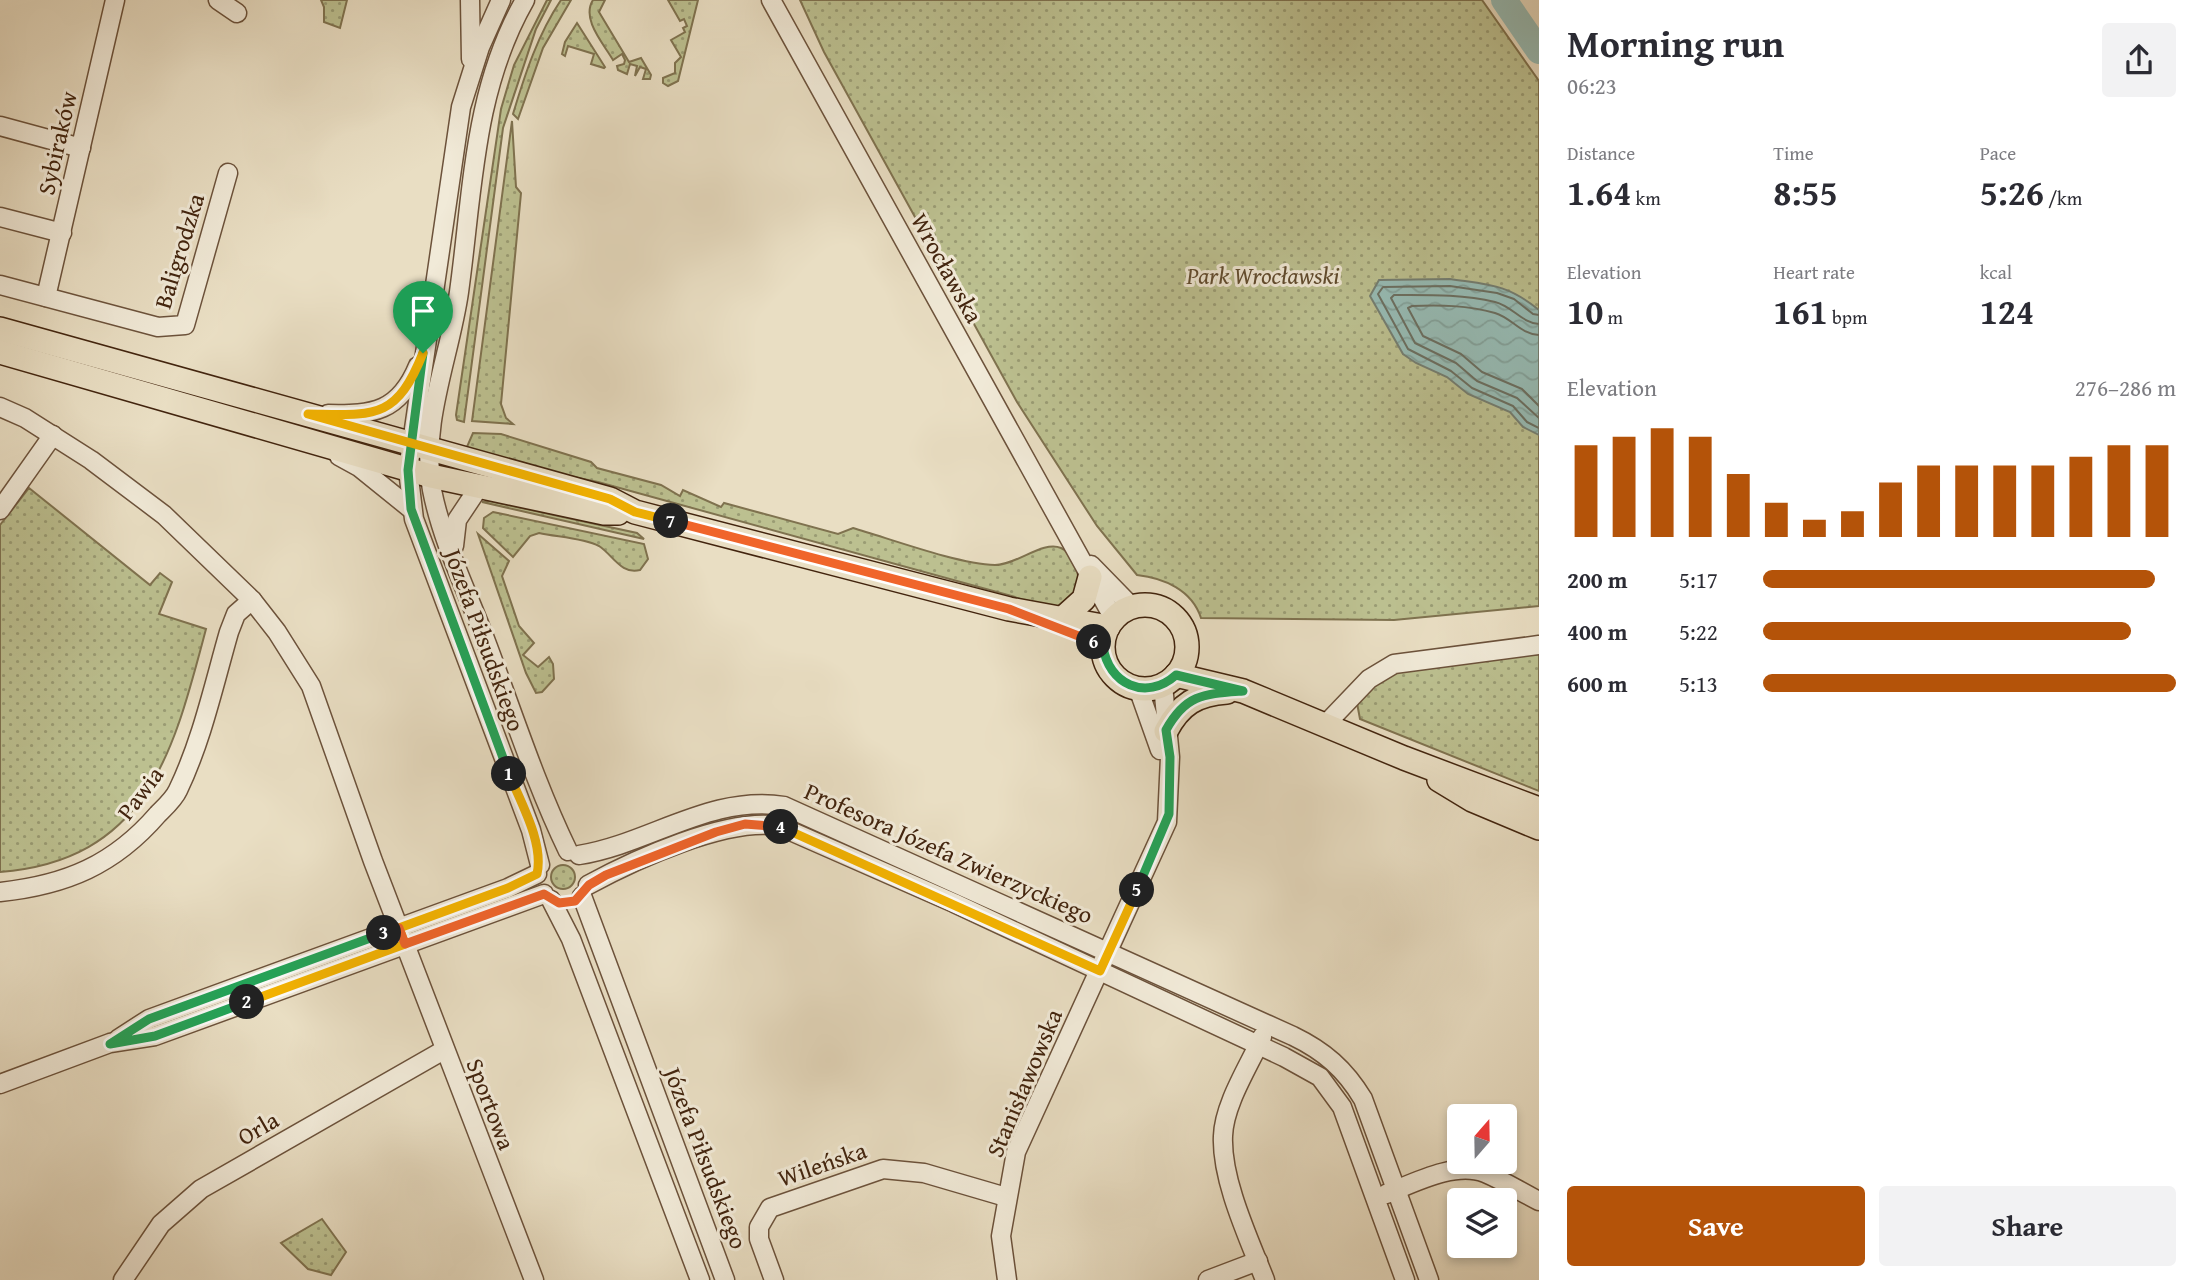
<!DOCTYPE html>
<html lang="en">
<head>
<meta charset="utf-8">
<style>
  body { margin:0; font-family:"Gentium Book Plus",serif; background:#f2f2f3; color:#2b2b33; height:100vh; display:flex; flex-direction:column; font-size:26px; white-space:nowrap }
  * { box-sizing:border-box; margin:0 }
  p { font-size:23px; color:#7c7c81 }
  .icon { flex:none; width:38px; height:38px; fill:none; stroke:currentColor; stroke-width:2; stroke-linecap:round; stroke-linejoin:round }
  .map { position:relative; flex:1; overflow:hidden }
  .side { display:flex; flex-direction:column; background:#fff; width:665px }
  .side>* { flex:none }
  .needle { width:46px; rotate:20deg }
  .controls { position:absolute; left:1447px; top:1104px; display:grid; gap:14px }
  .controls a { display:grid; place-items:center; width:70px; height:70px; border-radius:7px; background:#fff; box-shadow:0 4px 10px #0003; font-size:35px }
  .pin { position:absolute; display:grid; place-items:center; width:60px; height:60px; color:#fff; margin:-72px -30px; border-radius:50% 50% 50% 0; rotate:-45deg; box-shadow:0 0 7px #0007 }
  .pin .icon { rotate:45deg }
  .km { position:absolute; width:35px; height:35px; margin:-18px; border-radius:50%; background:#222; color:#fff; font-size:19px; line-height:35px; text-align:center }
  .round { display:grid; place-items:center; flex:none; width:74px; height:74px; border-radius:7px; background:#f2f2f3 }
  .overview { display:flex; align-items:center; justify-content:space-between; height:119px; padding:0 28px }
  h1 { font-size:38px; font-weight:700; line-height:52px }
  .stats { display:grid; grid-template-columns:repeat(3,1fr); gap:10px; height:119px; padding:7px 28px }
  .stats div { display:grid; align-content:center }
  .stats b { font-size:35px; font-weight:700 }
  .stats small { font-size:19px; font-weight:400 }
  .stats p { font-size:19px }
  .chart { height:196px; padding:14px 28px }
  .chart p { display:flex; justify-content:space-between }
  .chart svg { width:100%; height:126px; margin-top:7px; stroke:#b45309; stroke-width:6 }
  .button { display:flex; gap:14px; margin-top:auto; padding:14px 28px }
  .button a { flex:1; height:80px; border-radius:7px; background:#b45309; color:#fff; font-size:28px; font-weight:700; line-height:80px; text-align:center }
  .button a+a { background:#f2f2f3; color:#2b2b33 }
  ul { padding:0 28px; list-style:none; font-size:23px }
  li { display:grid; grid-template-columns:112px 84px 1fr; align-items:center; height:52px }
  li i { height:18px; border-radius:9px; background:#b45309 }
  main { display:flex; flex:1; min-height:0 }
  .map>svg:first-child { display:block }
  .green { fill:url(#green-dots); stroke:#7f724f; stroke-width:2 }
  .water { fill:url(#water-waves); stroke:#757f72; stroke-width:2 }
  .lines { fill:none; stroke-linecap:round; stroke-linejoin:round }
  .shore { stroke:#6c7062; stroke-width:2 }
  .river { stroke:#97bcb5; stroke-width:26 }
  .minor-casing { stroke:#6c523b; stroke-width:21 }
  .major-casing { stroke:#42240e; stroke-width:26 }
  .minor { stroke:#f1ead8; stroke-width:18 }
  .major { stroke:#e9dec3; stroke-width:23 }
  .split-1-casing { stroke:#fff; stroke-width:14 }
  .split-2-casing { stroke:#fff; stroke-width:14 }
  .split-3-casing { stroke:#fff; stroke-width:14 }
  .split-4-casing { stroke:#fff; stroke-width:14 }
  .split-5-casing { stroke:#fff; stroke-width:14 }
  .split-6-casing { stroke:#fff; stroke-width:14 }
  .split-7-casing { stroke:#fff; stroke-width:14 }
  .split-8-casing { stroke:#fff; stroke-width:14 }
  .split-1 { stroke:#22a559; stroke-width:9 }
  .split-2 { stroke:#f5b400; stroke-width:9 }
  .split-3 { stroke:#22a559; stroke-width:9 }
  .split-4 { stroke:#f0652b; stroke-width:9 }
  .split-5 { stroke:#f5b400; stroke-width:9 }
  .split-6 { stroke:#22a559; stroke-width:9 }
  .split-7 { stroke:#f0652b; stroke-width:9 }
  .split-8 { stroke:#f5b400; stroke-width:9 }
  .labels { text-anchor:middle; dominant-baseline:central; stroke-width:6; stroke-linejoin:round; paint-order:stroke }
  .street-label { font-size:24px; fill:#42240e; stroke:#f1ead8 }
  .park-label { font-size:24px; font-style:italic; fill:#604b2e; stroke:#f1ead8 }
</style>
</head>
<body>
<main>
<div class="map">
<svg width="1539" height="1280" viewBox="0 0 1539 1280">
  <defs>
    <pattern id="green-dots" width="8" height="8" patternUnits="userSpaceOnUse" patternTransform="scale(1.75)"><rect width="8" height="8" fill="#bcc090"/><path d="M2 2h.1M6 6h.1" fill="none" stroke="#9a9c74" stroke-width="1.8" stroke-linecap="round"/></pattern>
    <pattern id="water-waves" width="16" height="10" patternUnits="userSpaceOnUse" patternTransform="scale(1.75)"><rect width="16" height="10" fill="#97bcb5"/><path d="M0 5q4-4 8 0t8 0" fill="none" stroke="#83a19a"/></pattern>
  </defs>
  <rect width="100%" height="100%" fill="#e9dec3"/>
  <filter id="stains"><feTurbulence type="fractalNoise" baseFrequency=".00286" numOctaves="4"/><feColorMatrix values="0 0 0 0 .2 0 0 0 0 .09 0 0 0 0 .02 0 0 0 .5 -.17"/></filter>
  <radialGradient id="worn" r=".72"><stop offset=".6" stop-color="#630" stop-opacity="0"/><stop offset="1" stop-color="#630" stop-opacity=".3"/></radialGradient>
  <!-- green -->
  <g class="green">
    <path d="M 321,0 L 347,0 L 340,28 L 324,22 L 324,7 Z"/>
    <path d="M 547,0 L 551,0 L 536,29 L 503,128 L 464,422 L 457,420 L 456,415 L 501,109 L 514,65 Z"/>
    <path d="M 561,0 L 571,0 L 543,48 L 518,119 L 513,114 C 525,74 538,34 561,0 Z"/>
    <path d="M 593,0 L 605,0 L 599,12 L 629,62 L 641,58 L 651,75 L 650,79 L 643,79 L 646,69 L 640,67 L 635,76 L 637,66 L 630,64 L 627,74 L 618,70 L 617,66 L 624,64 L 625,60 L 622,54 L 613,60 C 603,43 581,19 593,0 Z"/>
    <path d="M 668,0 L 698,0 L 678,81 L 668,86 L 663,83 L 663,78 L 675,73 L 675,63 L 681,57 L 671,40 L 685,32 L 683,28 L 687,26 L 684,19 L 680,21 Z"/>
    <path d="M 800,0 L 1482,0 L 1539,81 L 1539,606 L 1394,620 L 1201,618 C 1192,590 1164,578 1137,575 L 1097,526 L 1017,402 L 824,52 Z"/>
    <path d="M 577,23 L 605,67 L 604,68 L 591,64 L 594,54 L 568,46 L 565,56 L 562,54 L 565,42 Z"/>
    <path d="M 512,121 L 516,187 L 521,193 L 501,404 L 506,418 L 513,424 L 472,421 Z"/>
    <path d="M 473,433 L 501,434 L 591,462 L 597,468 L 661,485 L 680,496 L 683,490 L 721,507 L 724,503 L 838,534 L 853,528 C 891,539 958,564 995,565 C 1017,565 1043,540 1061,548 C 1077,555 1079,575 1079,590 L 1061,608 L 1036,608 L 1015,597 L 598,482 L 529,468 L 466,449 Z"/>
    <path d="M 29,488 L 150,585 L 160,573 L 172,582 L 159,614 L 206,629 C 174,749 149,860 0,872 L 0,525 Z"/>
    <path d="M 489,501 L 637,533 L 644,539 L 482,502 Z"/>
    <path d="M 493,512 L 644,544 L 648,559 L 640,570 C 621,575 613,555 599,546 C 583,538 557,537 539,533 L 530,536 L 513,557 L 483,528 L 484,518 Z"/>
    <path d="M 478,534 L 509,561 L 502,576 L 519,626 L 534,643 L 523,655 L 538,667 L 549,657 L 553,664 L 554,679 L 542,692 L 536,693 L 526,673 Z"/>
    <path d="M 1539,652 L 1539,791 L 1360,719 L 1357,703 L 1373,685 L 1399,669 Z"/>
    <circle cx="563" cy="877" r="12"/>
    <path d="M 322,1219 L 346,1252 L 331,1275 L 308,1269 L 281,1243 Z"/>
  </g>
  <!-- water -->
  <path class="water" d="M 1450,279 C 1490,285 1507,284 1539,310 L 1539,435 L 1523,427 L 1510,412 L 1468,394 L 1447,377 L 1416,363 L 1403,354 L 1370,296 L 1379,280 Z"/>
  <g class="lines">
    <!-- shore -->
    <g class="shore">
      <path d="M 1539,315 L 1533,314 L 1514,299 L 1497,293 L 1450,286 L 1383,287 L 1378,294 L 1408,349 L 1451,371 L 1472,388 L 1513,406 L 1527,422 L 1539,428"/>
      <path d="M 1539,324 C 1522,323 1512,306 1495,302 C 1462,294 1428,295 1394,295 L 1391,298 L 1415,343 L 1456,363 L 1477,381 L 1517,398 L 1539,418"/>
      <path d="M 1539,335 C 1520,334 1512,318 1495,313 C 1468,305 1439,305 1412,306 L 1408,308 L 1423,336 L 1461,354 L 1482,372 L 1522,389 L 1539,406"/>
    </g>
    <!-- river -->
    <path class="river" d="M 1504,0 L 1539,51"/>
    <defs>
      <g id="minor">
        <path d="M 218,0 L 237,13"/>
        <path d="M 470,0 L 471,59"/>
        <path d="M 501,0 L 480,47 L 461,107 L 408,470 L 414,519 L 531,830 L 540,865"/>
        <path d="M 525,0 C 473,91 473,191 459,292 C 450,356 420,423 432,490 C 442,541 467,591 485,639 C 512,710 535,783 568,851"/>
        <path d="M 771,0 L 1114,619"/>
        <path d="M 0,126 L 81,148"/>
        <path d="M 0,217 L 62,233"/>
        <path d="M 0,285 L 158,327 L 185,325 L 228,173"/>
        <path d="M 46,297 L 115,0"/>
        <path d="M 0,407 L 25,418 L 91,460 L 164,515 L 252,600 L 277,632 L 311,686 L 373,861 L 534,1280"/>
        <path d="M 328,414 C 373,415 399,412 418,366"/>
        <path d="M 339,456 L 359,467 L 411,509"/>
        <path d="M 0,510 L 53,435"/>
        <path d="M 454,546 L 457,520 L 479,487"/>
        <path d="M 1091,565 L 1132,607"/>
        <path d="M 1138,688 L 1160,750"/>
        <path d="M 1325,725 L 1369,679 L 1394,664 L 1539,645"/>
        <path d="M 579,855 C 649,844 711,794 784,806 L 1293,1036 C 1324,1051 1345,1069 1363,1099 L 1429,1280"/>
        <path d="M 588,885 C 634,860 727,817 779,826 L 954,903 L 1284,1057 L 1320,1077 L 1342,1107 L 1405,1280"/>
        <path d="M 0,892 C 66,885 114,865 158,814 C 165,807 174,799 178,790 C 202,740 214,684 229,632 L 236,614 L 252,600"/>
        <path d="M 582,896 L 725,1280"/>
        <path d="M 551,900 L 571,939 L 700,1280"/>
        <path d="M 1262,1037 C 1249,1066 1224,1104 1223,1136 C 1221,1180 1249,1239 1265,1280"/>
        <path d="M 118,1039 L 149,1019 L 508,888 L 537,874"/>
        <path d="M 0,1084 L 110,1043 L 155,1036 L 544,894"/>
        <path d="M 1386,1194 C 1414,1183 1455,1161 1485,1173 C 1504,1181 1521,1192 1539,1201"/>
        <path d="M 123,1280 L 161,1224 L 201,1189 L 444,1050"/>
        <path d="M 774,1280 L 759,1239 L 759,1227 L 770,1208 L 883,1169 L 924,1173 L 1006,1197"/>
        <path d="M 1007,1280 L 1001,1236 L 1016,1152 L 1167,822 L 1170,757 L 1163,685"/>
        <path d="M 1208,1280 L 1258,1261"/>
      </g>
      <g id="major">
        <path d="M 0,329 L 610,499 L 635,512 L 1009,609 L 1108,627"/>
        <path d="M 0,352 L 431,476 L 604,513 L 618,513"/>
        <circle cx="1145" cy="647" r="42"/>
        <path d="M 1063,618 L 1084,599 L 1090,577"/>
        <path d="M 1176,675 L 1243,691 L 1404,758 L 1539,809"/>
        <path d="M 1166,731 C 1180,704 1197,694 1227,692"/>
        <path d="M 1439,780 L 1472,800 L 1539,828"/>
      </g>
    </defs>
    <!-- minor casing -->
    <use href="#minor" class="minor-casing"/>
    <!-- major casing -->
    <use href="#major" class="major-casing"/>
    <!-- minor -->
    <use href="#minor" class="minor"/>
    <!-- major -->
    <use href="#major" class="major"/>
  </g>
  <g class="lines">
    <defs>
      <path id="split-1" d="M 423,353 L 408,470 L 411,509 L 509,774"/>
      <path id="split-2" d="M 247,1002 L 405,944 L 399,928 L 508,888 L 537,874 C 544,843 521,803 509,774"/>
      <path id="split-3" d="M 247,1002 L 155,1036 L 110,1044 L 149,1019 L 384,933"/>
      <path id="split-4" d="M 384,933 L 399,928 L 405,944 L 544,894 L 559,903 L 575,901 L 589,885 L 606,875 L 716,832 L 745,824 L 781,827"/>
      <path id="split-5" d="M 781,827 L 1100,971 L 1137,890"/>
      <path id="split-6" d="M 1094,642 L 1103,646 C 1108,684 1146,702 1176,675 L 1243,691 C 1204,694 1186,694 1166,730 L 1170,757 L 1169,814 L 1137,890"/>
      <path id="split-7" d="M 671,521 L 1009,609 L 1094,642"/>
      <path id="split-8" d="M 423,353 C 396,421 373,415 308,414 L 610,499 L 635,512 L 671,521"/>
    </defs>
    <!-- split-1 casing -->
    <use href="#split-1" class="split-1-casing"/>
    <!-- split-2 casing -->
    <use href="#split-2" class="split-2-casing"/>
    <!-- split-3 casing -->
    <use href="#split-3" class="split-3-casing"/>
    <!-- split-4 casing -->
    <use href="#split-4" class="split-4-casing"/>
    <!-- split-5 casing -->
    <use href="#split-5" class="split-5-casing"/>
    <!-- split-6 casing -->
    <use href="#split-6" class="split-6-casing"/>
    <!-- split-7 casing -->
    <use href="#split-7" class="split-7-casing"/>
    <!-- split-8 casing -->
    <use href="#split-8" class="split-8-casing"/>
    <!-- split-1 -->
    <use href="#split-1" class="split-1"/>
    <!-- split-2 -->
    <use href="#split-2" class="split-2"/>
    <!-- split-3 -->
    <use href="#split-3" class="split-3"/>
    <!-- split-4 -->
    <use href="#split-4" class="split-4"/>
    <!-- split-5 -->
    <use href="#split-5" class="split-5"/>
    <!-- split-6 -->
    <use href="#split-6" class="split-6"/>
    <!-- split-7 -->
    <use href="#split-7" class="split-7"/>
    <!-- split-8 -->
    <use href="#split-8" class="split-8"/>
  </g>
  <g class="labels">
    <!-- street labels -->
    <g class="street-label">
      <text transform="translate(57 143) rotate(-77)">Sybiraków</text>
      <text transform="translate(179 251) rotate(-73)">Baligrodzka</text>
      <text transform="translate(947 268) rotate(61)">Wrocławska</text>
      <text transform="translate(485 640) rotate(70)">Józefa Piłsudskiego</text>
      <text transform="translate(140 793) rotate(-53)">Pawia</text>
      <text transform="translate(949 853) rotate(24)">Profesora Józefa Zwierzyckiego</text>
      <text transform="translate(1024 1083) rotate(-67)">Stanisławowska</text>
      <text transform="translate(491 1104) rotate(69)">Sportowa</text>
      <text transform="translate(258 1128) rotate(-30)">Orla</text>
      <text transform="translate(706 1158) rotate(69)">Józefa Piłsudskiego</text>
      <text transform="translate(822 1164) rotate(-19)">Wileńska</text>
    </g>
    <!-- park labels -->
    <g class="park-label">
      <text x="1263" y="275">Park Wrocławski</text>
    </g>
  </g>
  <rect width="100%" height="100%" filter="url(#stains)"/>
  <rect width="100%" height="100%" fill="url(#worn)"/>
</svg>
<div class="controls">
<a><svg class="needle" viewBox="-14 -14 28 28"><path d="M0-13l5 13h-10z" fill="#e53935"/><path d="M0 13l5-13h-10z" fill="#7c7c81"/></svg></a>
<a><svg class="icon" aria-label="layers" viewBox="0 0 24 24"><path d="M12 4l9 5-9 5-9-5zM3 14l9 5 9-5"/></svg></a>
</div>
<div class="pin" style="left:423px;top:353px;background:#1e9e55"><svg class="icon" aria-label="arrive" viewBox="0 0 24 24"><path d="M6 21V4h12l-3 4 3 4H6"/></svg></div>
<b class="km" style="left:509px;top:774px">1</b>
<b class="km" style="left:247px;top:1002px">2</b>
<b class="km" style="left:384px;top:933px">3</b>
<b class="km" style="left:781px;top:827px">4</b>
<b class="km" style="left:1137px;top:890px">5</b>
<b class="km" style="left:1094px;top:642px">6</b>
<b class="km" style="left:671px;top:521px">7</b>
</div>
<section class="side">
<div class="overview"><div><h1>Morning run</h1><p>06:23</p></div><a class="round"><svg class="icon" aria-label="share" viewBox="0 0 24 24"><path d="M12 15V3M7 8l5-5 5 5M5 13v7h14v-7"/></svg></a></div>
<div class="stats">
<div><p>Distance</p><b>1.64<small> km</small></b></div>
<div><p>Time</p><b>8:55</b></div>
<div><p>Pace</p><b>5:26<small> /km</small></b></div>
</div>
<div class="stats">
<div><p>Elevation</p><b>10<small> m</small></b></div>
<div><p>Heart rate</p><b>161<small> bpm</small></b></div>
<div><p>kcal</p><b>124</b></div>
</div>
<div class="chart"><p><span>Elevation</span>276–286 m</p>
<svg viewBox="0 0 160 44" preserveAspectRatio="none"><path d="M5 44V12M15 44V9M25 44V6M35 44V9M45 44V22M55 44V32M65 44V38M75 44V35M85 44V25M95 44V19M105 44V19M115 44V19M125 44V19M135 44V16M145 44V12M155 44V12"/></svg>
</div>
<ul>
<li><b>200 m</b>5:17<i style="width:95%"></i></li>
<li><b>400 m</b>5:22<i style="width:89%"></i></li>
<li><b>600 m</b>5:13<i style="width:100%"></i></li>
</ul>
<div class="button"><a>Save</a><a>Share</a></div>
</section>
</main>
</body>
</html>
